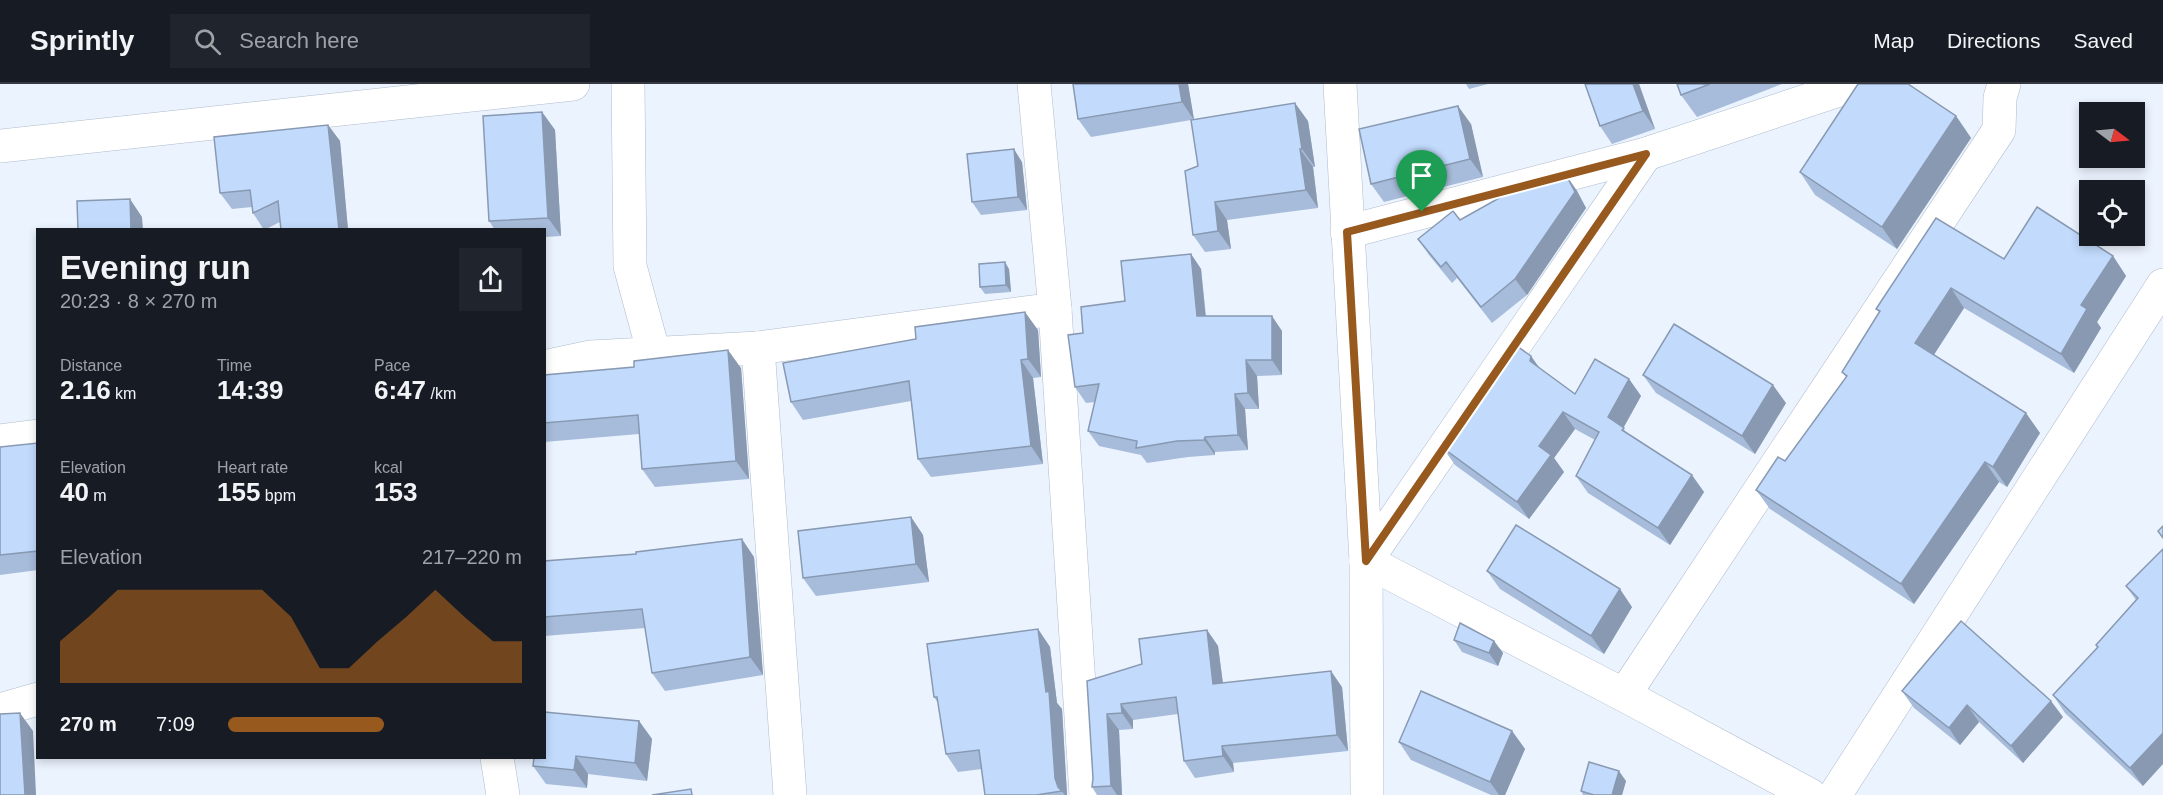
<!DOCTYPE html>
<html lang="en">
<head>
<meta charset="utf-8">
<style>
  body { margin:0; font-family:Helvetica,sans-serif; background:#20242c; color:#f1f3f6; height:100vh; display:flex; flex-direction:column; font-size:22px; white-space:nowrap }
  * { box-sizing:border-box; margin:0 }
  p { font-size:20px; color:#9ea1a6 }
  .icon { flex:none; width:33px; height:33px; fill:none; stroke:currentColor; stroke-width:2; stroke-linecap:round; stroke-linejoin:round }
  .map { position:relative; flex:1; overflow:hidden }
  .side { position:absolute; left:36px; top:144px; width:510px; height:531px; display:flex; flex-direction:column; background:#171b24; border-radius:0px; box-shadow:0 3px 9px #0003 }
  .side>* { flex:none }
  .needle { width:39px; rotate:106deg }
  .controls { position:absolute; left:2079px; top:18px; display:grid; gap:12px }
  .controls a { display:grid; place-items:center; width:66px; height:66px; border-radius:0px; background:#171b24; box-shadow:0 3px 9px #0003; font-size:30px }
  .pin { position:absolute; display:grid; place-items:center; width:51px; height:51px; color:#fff; margin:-62px -26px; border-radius:50% 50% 50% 0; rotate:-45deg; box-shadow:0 0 6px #0007 }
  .pin .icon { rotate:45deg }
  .round { display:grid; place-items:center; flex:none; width:63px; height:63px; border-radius:0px; background:#20242c }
  .head { display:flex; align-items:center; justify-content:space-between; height:102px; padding:0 24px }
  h1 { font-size:33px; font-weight:800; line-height:45px }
  .metrics { display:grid; grid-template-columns:repeat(3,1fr); gap:9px; height:102px; padding:6px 24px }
  .metrics div { display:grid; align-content:center }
  .metrics b { font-size:26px; font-weight:800 }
  .metrics small { font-size:16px; font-weight:400 }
  .metrics p { font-size:16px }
  .chart { height:168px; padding:12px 24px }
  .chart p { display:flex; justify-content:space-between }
  .chart svg { width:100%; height:108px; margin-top:6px; fill:#97591e; opacity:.7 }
  ul { padding:0 24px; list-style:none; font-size:20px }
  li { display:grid; grid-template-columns:96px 72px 1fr; align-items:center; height:45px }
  li i { height:15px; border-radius:8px; background:#97591e }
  header { display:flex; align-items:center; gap:36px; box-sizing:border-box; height:84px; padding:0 30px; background:#171b24; border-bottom:2px solid #363941 }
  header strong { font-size:28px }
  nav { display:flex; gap:33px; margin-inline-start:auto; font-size:21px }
  .search { width:420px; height:54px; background:#20242c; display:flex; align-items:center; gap:15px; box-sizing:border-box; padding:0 21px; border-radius:0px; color:#9ea1a6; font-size:22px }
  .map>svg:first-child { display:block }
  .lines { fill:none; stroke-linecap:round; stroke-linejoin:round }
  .minor-casing { stroke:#afbccd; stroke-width:34 }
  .major-casing { stroke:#afbccd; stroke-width:34 }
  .minor { stroke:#fff; stroke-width:33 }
  .major { stroke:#fff; stroke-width:33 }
  .wall { fill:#a7bcda }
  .shaded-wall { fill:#8899b1 }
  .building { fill:#c2dbfd; stroke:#8899b1; stroke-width:1.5 }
  .route-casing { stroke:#fff; stroke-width:12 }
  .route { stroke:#97591e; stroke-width:8 }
</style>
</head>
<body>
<header>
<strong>Sprintly</strong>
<div class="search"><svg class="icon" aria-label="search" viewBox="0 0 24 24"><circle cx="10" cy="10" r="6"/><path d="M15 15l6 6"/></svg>Search here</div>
<nav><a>Map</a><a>Directions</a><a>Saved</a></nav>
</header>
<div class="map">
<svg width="2163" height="711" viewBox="0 0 2163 711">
  <rect width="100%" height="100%" fill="#ebf3fe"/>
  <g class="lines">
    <defs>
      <g id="minor">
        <path d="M 628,0 L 630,182 L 654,270"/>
        <path d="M 1034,0 L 1055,225 L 1086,711"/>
        <path d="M 1340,0 L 1366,477 L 1367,711"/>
        <path d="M 1347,148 L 1646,70 L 1857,0"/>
        <path d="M 758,264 L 790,711"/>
        <path d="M 544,283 L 591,273 L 758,264 L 1055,225"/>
        <path d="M 0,357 L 38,352"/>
        <path d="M 1366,477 L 1624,611 L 1810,711"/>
        <path d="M 1366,477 L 1646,70"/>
        <path d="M 1624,611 L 1999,46 L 2000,14 L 2004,0"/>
        <path d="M 0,626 L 38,615"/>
        <path d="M 497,674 L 503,711"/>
        <path d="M 1835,711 L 2163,201"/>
      </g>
      <path id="major" d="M 0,62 L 573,0"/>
    </defs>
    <!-- minor casing -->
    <use href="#minor" class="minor-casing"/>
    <!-- major casing -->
    <use href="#major" class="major-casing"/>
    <!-- minor -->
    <use href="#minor" class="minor"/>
    <!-- major -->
    <use href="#major" class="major"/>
  </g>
  <!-- wall -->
  <g class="wall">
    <path d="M 1073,0 L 1188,0 L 1194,35 L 1308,37 L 1315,83 L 1313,83 L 1318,124 L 1227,136 L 1231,165 L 1205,168 L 1193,151 L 1198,82 L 1191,36 L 1091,53 L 1078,35 Z"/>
    <path d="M 1466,0 L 1488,0 L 1469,5 Z"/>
    <path d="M 1585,0 L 1639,0 L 1655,45 L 1612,60 L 1600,42 Z"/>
    <path d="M 1677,0 L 1782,0 L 1697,33 L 1681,11 Z"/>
    <path d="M 542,28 L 555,46 L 561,152 L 544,153 L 544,146 L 495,146 L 489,137 Z"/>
    <path d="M 1956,32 L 1971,54 L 1897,165 L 1815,111 L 1800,88 Z"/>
    <path d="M 1471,40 L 1483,93 L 1384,118 L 1371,100 Z"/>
    <path d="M 328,41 L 340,57 L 348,146 L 281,146 L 280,138 L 264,146 L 253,129 L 252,123 L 232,125 L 220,109 Z"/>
    <path d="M 1022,78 L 1027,126 L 981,131 L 972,118 Z"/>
    <path d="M 1566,91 L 1577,107 L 1586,124 L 1527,211 L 1492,239 L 1457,194 L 1452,199 L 1429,171 L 1418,155 L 1460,136 Z"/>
    <path d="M 1191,170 L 1201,185 L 1206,232 L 1282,247 L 1282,291 L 1257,292 L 1259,325 L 1245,325 L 1248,366 L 1215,368 L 1215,371 L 1188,373 L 1147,379 L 1141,371 L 1099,362 L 1088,347 L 1095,318 L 1086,319 L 1075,303 L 1083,249 L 1125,217 Z"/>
    <path d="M 2113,172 L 2126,192 L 2097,238 L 2101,244 L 2074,289 L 1964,224 L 1934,271 L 2040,349 L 2007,403 L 1999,398 L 1914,520 L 1770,425 L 1756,406 L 1785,377 L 1846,293 L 1842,288 L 1879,228 L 1876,225 L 2004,175 Z"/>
    <path d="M 1009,185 L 1011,208 L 985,210 L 980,203 Z"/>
    <path d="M 1038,246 L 1041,293 L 1033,294 L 1043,380 L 931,393 L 918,375 L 911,317 L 803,336 L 791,318 L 916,255 Z"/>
    <path d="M 1531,272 L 1538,283 L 1575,310 L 1629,295 L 1641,312 L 1623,344 L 1627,350 L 1704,408 L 1670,461 L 1588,409 L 1576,392 L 1595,356 L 1575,345 L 1554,374 L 1564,388 L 1529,435 L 1455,381 L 1443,364 Z"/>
    <path d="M 741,284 L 749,395 L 655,403 L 642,385 L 639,350 L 544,358 L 544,291 Z"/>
    <path d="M 1643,291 L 1786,319 L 1755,370 L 1656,309 Z"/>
    <path d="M 38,359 L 38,486 L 0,491 L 0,363 Z"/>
    <path d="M 911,433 L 923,451 L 929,498 L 816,512 L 803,494 Z"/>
    <path d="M 2163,465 L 2143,702 L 2065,629 L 2053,611 L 2097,564 L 2096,561 L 2136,516 L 2126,502 Z"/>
    <path d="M 754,473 L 763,591 L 665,607 L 652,589 L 645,544 L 544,552 L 544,477 Z"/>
    <path d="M 1487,487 L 1632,523 L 1604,570 L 1500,505 Z"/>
    <path d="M 1038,545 L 1050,563 L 1057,619 L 1062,625 L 1067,711 L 985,711 L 982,685 L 958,688 L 946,670 L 938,619 L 934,613 Z"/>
    <path d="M 1207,546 L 1218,562 L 1223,599 L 1342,603 L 1348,667 L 1233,679 L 1234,688 L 1195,694 L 1184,677 L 1178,630 L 1133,636 L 1133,645 L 1119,646 L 1122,711 L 1097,711 L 1092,703 L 1093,694 L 1087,597 L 1142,580 Z"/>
    <path d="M 1454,556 L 1494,557 L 1503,569 L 1498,582 L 1462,568 Z"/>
    <path d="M 1902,607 L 2063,633 L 2023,679 L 1979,638 L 1960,661 L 1914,624 Z"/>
    <path d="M 639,637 L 652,655 L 647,697 L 588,690 L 587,704 L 546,700 L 533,682 Z"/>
    <path d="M 1512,647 L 1525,665 L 1505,711 L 1491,711 L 1411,676 L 1399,658 Z"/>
    <path d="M 1626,697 L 1622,711 L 1583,711 L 1581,707 Z"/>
  </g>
  <!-- shaded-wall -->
  <g class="shaded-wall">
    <path d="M 1179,0 L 1188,0 L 1194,36 L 1182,18 Z"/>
    <path d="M 1633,0 L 1639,0 L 1655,45 L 1643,27 Z"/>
    <path d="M 1295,19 L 1308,37 L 1315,83 L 1302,65 Z"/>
    <path d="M 1458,22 L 1471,40 L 1483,93 L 1470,75 Z"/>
    <path d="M 542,28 L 555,46 L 561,152 L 548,134 Z"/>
    <path d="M 1956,32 L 1971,54 L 1897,165 L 1882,143 Z"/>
    <path d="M 328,41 L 340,57 L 348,146 L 339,146 Z"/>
    <path d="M 1014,65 L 1022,78 L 1027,126 L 1018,113 Z"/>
    <path d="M 1300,65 L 1313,83 L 1318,124 L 1306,106 Z"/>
    <path d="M 1566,91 L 1577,107 L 1586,124 L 1527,211 L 1515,195 Z"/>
    <path d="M 130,115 L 142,133 L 143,146 L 131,146 Z"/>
    <path d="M 1215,118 L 1227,136 L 1231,165 L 1218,147 Z"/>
    <path d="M 1191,170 L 1201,185 L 1207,248 L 1197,232 Z"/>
    <path d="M 2113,172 L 2126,192 L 2097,238 L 2101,244 L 2074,289 L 2061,270 L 2081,221 Z"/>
    <path d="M 1005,178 L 1009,185 L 1011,208 L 1006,201 Z"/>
    <path d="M 1951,204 L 1964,224 L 1929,278 L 1915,259 Z"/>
    <path d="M 1025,228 L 1038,246 L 1041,293 L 1028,275 Z"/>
    <path d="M 1272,232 L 1282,247 L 1282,291 L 1272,276 Z"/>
    <path d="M 728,266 L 741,284 L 749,395 L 736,377 Z"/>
    <path d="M 1531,272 L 1543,289 L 1530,277 Z"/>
    <path d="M 1021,276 L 1033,294 L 1043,380 L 1031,362 Z"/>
    <path d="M 1246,276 L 1257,292 L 1259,325 L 1248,309 Z"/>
    <path d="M 1629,295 L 1641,312 L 1620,350 L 1608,333 Z"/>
    <path d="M 1773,301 L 1786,319 L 1755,370 L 1742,352 Z"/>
    <path d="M 1235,310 L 1245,325 L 1248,366 L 1238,351 Z"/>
    <path d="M 1563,328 L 1575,345 L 1554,374 L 1564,388 L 1529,435 L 1517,418 L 1539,362 Z"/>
    <path d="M 2026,329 L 2040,349 L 2007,403 L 1993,383 Z"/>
    <path d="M 1205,353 L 1215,368 L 1215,371 L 1204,356 Z"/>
    <path d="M 1985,378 L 1999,398 L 1914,520 L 1901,500 Z"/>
    <path d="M 1692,391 L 1704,408 L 1670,461 L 1658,444 Z"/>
    <path d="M 911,433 L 923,451 L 929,498 L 916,480 Z"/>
    <path d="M 742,455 L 754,473 L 763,591 L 750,573 Z"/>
    <path d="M 1620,505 L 1632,523 L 1604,570 L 1591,552 Z"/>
    <path d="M 1038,545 L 1050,563 L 1057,619 L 1062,625 L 1067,711 L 1065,711 L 1058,703 L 1055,694 L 1046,608 Z"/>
    <path d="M 1207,546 L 1218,562 L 1225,616 L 1213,600 Z"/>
    <path d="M 1494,557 L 1503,569 L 1498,582 L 1489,569 Z"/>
    <path d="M 1331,587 L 1342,603 L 1348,667 L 1337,651 Z"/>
    <path d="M 2051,617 L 2063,633 L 2023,679 L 2011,662 Z"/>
    <path d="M 1121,620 L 1133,636 L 1133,645 L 1122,629 Z"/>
    <path d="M 1967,621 L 1979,638 L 1960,661 L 1949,644 Z"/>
    <path d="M 20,629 L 33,647 L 36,711 L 25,711 Z"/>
    <path d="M 1107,630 L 1119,646 L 1122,711 L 1117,711 L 1111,702 Z"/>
    <path d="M 639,637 L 652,655 L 647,697 L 635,679 Z"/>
    <path d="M 1512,647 L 1525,665 L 1505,711 L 1499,711 L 1490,698 Z"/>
    <path d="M 2163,649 L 2163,680 L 2143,702 L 2130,684 Z"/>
    <path d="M 1222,662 L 1233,679 L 1234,688 L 1223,672 Z"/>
    <path d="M 576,672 L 588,690 L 587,704 L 574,686 Z"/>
    <path d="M 1619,687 L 1626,697 L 1622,711 L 1612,711 Z"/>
  </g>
  <!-- building -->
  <g class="building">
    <path d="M 1073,0 L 1179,0 L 1182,18 L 1078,35 Z"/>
    <path d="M 1585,0 L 1633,0 L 1643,27 L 1600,42 Z"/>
    <path d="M 1677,0 L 1710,0 L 1681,11 Z"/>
    <path d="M 1858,0 L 1908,0 L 1956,32 L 1882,143 L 1800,88 Z"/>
    <path d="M 1295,19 L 1302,65 L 1300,65 L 1306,106 L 1215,118 L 1218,147 L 1193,151 L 1185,87 L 1198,82 L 1191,36 Z"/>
    <path d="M 1458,22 L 1470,75 L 1371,100 L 1359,45 Z"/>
    <path d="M 542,28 L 548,134 L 489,137 L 483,32 Z"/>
    <path d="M 328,41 L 339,146 L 281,146 L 278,117 L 253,129 L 250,106 L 220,109 L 214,53 Z"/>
    <path d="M 1014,65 L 1018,113 L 972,118 L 967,70 Z"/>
    <path d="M 1566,91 L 1575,108 L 1515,195 L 1481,223 L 1446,178 L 1441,183 L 1418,155 L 1453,127 L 1460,136 L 1517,104 Z"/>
    <path d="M 130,115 L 131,146 L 78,146 L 77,117 Z"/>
    <path d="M 2037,123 L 2113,172 L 2081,221 L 2087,225 L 2061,270 L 1951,204 L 1915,259 L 2026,329 L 1993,383 L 1985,378 L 1901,500 L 1756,406 L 1778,373 L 1785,377 L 1847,292 L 1842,288 L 1880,227 L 1876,225 L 1936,134 L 2004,175 Z"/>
    <path d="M 1191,170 L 1197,232 L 1272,232 L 1272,276 L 1246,276 L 1248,309 L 1235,310 L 1238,351 L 1205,353 L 1204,356 L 1177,357 L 1136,364 L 1137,357 L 1088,347 L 1099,300 L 1075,303 L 1068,251 L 1083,249 L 1081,223 L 1125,217 L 1121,177 Z"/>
    <path d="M 1005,178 L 1006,201 L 980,203 L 979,180 Z"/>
    <path d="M 1025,228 L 1028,275 L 1021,276 L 1031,362 L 918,375 L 909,297 L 791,318 L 783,279 L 916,255 L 915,243 Z"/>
    <path d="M 1674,240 L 1773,301 L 1742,352 L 1643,291 Z"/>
    <path d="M 1514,260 L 1531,272 L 1530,277 L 1575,310 L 1595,275 L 1629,295 L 1608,333 L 1624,344 L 1622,346 L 1692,391 L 1658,444 L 1576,392 L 1599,348 L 1563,328 L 1539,362 L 1551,371 L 1517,418 L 1443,364 Z"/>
    <path d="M 728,266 L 736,377 L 642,385 L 638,331 L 544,339 L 544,291 L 634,283 L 634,277 Z"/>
    <path d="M 38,359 L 38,467 L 0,471 L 0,363 Z"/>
    <path d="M 911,433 L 916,480 L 803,494 L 798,447 Z"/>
    <path d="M 1516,441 L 1620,505 L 1591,552 L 1487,487 Z"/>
    <path d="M 2163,442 L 2163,454 L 2158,447 Z"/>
    <path d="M 742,455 L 750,573 L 652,589 L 642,525 L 544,533 L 544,477 L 636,470 L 636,468 Z"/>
    <path d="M 2163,465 L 2163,649 L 2130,684 L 2053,611 L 2098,563 L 2096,561 L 2138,514 L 2126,502 Z"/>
    <path d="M 1961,537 L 2051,617 L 2011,662 L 1967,621 L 1949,644 L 1902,607 Z"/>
    <path d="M 1460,539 L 1494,557 L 1489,569 L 1454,556 Z"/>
    <path d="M 1038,545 L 1046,608 L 1049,607 L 1055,694 L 1058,703 L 1062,707 L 1036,711 L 985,711 L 979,666 L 946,670 L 937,613 L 934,613 L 927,560 Z"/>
    <path d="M 1207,546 L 1213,600 L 1331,587 L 1337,651 L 1222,662 L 1223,672 L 1184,677 L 1176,613 L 1121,620 L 1122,629 L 1107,630 L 1111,702 L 1092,703 L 1093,694 L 1087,597 L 1142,580 L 1139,555 Z"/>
    <path d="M 1421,607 L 1512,647 L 1490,698 L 1399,658 Z"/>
    <path d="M 544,628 L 639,637 L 635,679 L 576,672 L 574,686 L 533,682 L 534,674 L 544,674 Z"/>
    <path d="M 20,629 L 25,711 L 0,711 L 0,630 Z"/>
    <path d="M 1589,678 L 1619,687 L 1612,711 L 1594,711 L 1581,707 Z"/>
    <path d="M 691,705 L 692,711 L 652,711 Z"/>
  </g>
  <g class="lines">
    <defs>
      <path id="route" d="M 1646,70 L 1366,477 L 1347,148 Z"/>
    </defs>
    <!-- route casing -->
    <use href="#route" class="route-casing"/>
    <!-- route -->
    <use href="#route" class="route"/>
  </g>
</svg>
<div class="controls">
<a><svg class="needle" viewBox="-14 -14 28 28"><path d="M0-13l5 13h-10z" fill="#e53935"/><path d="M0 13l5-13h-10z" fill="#9ea1a6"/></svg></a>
<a><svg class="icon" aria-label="locate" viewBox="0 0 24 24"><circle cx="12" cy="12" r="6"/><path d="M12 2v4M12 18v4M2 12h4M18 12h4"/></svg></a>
</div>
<div class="pin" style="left:1422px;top:128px;background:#1e9e55"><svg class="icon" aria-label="arrive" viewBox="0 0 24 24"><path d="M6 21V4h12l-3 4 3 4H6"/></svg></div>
<section class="side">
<div class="head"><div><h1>Evening run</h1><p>20:23 · 8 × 270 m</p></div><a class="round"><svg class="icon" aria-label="share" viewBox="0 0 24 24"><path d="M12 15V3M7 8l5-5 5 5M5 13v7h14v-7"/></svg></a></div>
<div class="metrics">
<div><p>Distance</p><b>2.16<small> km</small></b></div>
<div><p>Time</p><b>14:39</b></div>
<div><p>Pace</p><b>6:47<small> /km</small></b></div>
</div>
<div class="metrics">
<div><p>Elevation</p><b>40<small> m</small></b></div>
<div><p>Heart rate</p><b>155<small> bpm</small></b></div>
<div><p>kcal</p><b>153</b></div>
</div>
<div class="chart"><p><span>Elevation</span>217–220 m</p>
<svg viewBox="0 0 160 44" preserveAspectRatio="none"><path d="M0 44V27L10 17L20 6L30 6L40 6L50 6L60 6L70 6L80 17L90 38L100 38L110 27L120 17L130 6L140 17L150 27L160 27V44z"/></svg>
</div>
<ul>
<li><b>270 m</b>7:09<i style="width:53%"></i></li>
</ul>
</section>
</div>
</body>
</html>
